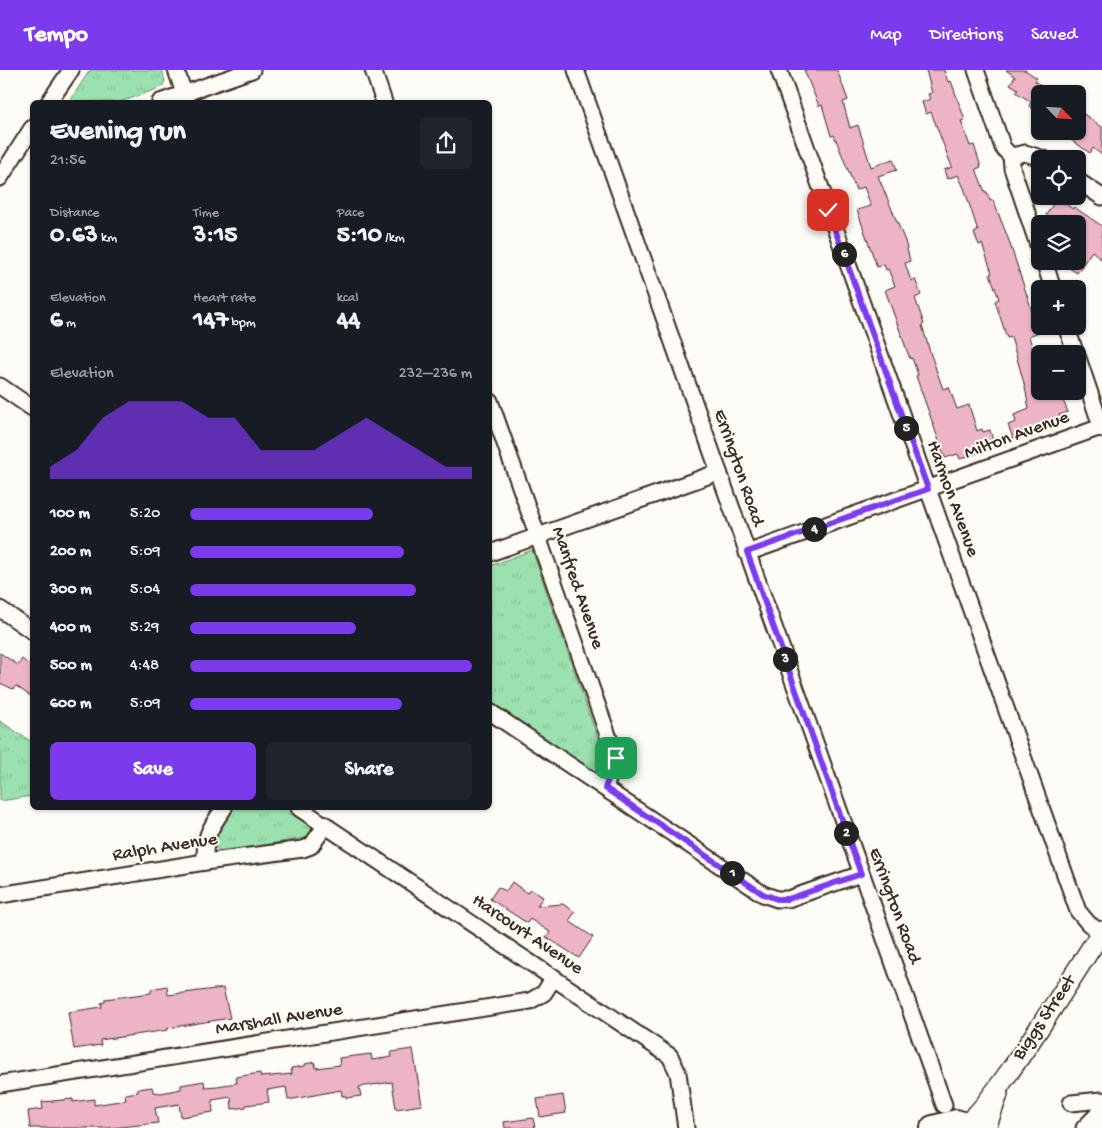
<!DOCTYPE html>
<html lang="en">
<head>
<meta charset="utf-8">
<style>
  body { margin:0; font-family:"Gochi Hand",sans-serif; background:#20242c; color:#f1f3f6; height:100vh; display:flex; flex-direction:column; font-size:19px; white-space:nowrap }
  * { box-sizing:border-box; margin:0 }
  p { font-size:16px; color:#9ea1a6 }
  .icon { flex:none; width:28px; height:28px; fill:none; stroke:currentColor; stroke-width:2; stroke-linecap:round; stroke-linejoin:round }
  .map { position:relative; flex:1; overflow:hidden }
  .details { position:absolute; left:30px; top:30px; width:462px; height:710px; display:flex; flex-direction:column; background:#171b24; border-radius:8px; box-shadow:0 1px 4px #0004 }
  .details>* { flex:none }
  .needle { width:32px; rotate:115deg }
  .tools { position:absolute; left:1031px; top:15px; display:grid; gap:10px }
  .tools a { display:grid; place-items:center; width:55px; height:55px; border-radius:8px; background:#171b24; box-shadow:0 1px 4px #0004; font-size:25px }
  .pin { position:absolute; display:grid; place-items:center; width:42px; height:42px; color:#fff; margin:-21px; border-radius:10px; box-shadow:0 2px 8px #0006 }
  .km { position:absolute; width:25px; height:25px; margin:-12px; border-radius:50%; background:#222; color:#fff; font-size:14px; line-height:25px; text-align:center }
  .round { display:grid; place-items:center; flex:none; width:52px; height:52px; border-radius:8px; background:#20242c }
  .head { display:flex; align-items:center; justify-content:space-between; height:85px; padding:0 20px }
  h1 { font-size:28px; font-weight:700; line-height:38px }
  .stats { display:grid; grid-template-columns:repeat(3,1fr); gap:8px; height:85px; padding:5px 20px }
  .stats div { display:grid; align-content:center }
  .stats b { font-size:25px; font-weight:700 }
  .stats small { font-size:14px; font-weight:400 }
  .stats p { font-size:14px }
  .chart { height:140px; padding:10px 20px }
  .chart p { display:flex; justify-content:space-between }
  .chart svg { width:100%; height:90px; margin-top:5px; fill:#7c3aed; opacity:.7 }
  .cta { display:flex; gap:10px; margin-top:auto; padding:10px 20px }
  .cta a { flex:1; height:58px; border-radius:8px; background:#7c3aed; color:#fff; font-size:20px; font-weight:700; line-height:58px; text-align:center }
  .cta a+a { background:#20242c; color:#f1f3f6 }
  ul { padding:0 20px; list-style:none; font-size:16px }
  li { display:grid; grid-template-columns:80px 60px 1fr; align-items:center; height:38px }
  li i { height:12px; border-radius:6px; background:#7c3aed }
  header { display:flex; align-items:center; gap:30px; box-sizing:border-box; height:70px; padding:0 25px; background:#7c3aed; color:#fff }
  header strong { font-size:24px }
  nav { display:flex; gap:28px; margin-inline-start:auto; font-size:18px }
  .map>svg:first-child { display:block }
  .park { fill:url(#park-tufts); stroke:#6b8666 }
  .building { fill:#edb4c8; stroke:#3b2a1e }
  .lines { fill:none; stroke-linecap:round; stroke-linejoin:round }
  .minor-casing { stroke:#3b2a1e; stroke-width:19 }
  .tertiary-casing { stroke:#3b2a1e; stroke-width:22 }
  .primary-casing { stroke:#3b2a1e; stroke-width:28 }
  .minor { stroke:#fdfcf7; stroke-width:15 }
  .tertiary { stroke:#fdfcf7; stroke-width:19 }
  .primary { stroke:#fdfcf7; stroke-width:24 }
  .route-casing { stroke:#fff; stroke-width:10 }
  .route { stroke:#7c3aed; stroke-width:6 }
  .labels { text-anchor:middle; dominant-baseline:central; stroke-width:4; stroke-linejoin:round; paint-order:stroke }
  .street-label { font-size:19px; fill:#3b2a1e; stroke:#fdfcf7 }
</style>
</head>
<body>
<header>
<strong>Tempo</strong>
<nav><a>Map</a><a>Directions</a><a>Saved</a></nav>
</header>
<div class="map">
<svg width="1102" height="1058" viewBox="0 0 1102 1058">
  <defs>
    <pattern id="park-tufts" width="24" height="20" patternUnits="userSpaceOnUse" patternTransform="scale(1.25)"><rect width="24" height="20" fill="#9be1ae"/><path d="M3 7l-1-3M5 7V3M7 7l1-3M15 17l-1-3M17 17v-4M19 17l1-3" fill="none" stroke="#86c195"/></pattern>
  </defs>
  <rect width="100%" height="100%" fill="#fdfcf7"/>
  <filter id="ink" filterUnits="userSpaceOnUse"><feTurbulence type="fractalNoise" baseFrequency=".02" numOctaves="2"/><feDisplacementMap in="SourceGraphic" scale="10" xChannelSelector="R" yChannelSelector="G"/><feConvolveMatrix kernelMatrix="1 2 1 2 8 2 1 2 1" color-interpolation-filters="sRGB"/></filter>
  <g filter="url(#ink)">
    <!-- park -->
    <g class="park">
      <path d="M 90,0 L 162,0 L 165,11 L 162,17 L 121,32 L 69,32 Z"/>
      <path d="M 532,480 L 607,695 L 597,704 L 490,631 L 490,496 Z"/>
      <path d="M 0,651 L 32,672 L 32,726 L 0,731 Z"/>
      <path d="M 232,738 L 288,738 L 310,753 L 312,761 L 305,768 L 222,782 L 211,775 L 213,766 Z"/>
    </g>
    <!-- building -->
    <g class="building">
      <path d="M 804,0 L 837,0 L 848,30 L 843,32 L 850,58 L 858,55 L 871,97 L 893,89 L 897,100 L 878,106 L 905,171 L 910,191 L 905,193 L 911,211 L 915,209 L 921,225 L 915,228 L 924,254 L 922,255 L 930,282 L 943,319 L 949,317 L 957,339 L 969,335 L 977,361 L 982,359 L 983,362 L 990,360 L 995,377 L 960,389 L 958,384 L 945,388 L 916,306 L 918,305 L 912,288 L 910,289 L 885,220 L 895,216 L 888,199 L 886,200 L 884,194 L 877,197 L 857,140 L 871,136 L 864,117 L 856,120 L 834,65 L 831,66 L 822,35 L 819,36 Z"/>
      <path d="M 926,0 L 944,0 L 948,12 L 951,11 L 965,50 L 961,51 L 970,76 L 974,75 L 981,97 L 976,99 L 985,122 L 987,122 L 990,131 L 993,130 L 1008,168 L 1039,262 L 1029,266 L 1035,287 L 1040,285 L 1040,321 L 1059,321 L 1068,342 L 1059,345 L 1061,348 L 1054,350 L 1055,352 L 1013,368 L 1008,355 L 1016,352 L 1014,345 L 1029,339 L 1025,317 L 1011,267 L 1007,268 L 995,231 L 999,229 L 990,204 L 992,203 L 982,174 L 979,175 L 974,163 L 978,161 L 964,118 L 958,105 L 947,109 L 944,100 L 952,97 L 931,42 L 926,44 L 922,32 L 930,29 L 928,24 L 932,23 Z"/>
      <path d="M 1006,0 L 1025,0 L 1037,8 L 1035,11 L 1053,24 L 1040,24 L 1040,44 L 1029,36 L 1031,32 L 1016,22 L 1018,19 L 1010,14 L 1015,7 Z"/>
      <path d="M 1078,40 L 1102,57 L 1102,85 L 1093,78 L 1090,83 L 1058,61 L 1078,61 Z"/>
      <path d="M 1057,128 L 1073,139 L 1074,137 L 1102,156 L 1102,190 L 1092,181 L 1077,203 L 1058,191 L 1078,191 L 1078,154 L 1067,154 L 1060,149 L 1058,153 L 1046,145 Z"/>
      <path d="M 0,583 L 18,595 L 22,589 L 32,597 L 32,627 L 16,616 L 13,619 L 0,613 Z"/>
      <path d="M 512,812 L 527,823 L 530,819 L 543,827 L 537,836 L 563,834 L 575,842 L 569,851 L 593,867 L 579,888 L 546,867 L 550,862 L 530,849 L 527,853 L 490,829 L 498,817 L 506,821 Z"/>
      <path d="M 167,916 L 168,925 L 223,918 L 230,948 L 168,958 L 168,960 L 100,970 L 101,975 L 74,979 L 68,942 L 102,937 L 101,933 L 105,932 L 105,929 L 151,923 L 151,919 Z"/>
      <path d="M 413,979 L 422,1035 L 396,1039 L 392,1012 L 359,1017 L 361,1026 L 346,1028 L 346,1026 L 342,1026 L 341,1020 L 288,1030 L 286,1017 L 267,1020 L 269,1032 L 246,1035 L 246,1037 L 232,1039 L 231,1027 L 212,1030 L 213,1042 L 181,1047 L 179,1034 L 155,1038 L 158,1053 L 111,1058 L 30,1058 L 28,1041 L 43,1039 L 42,1032 L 73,1029 L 73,1032 L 94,1029 L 94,1035 L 126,1030 L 125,1024 L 138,1022 L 138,1019 L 152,1017 L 153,1022 L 161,1023 L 181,1019 L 181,1015 L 204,1011 L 205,1017 L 217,1016 L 237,1013 L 236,1007 L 260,1003 L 261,1007 L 292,1004 L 291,998 L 305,996 L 305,994 L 315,992 L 316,998 L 340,995 L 339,988 L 371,984 L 372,990 L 392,987 L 391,982 Z"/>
      <path d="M 563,1025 L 566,1043 L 540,1047 L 537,1029 Z"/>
      <path d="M 533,1048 L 535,1058 L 505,1058 L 504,1052 Z"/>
    </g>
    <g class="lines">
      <defs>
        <g id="minor">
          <path d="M 176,0 L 187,32"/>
          <path d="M 373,0 L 384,32"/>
          <path d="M 576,0 L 944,1035"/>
          <path d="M 779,0 L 1078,841 L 1088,853 L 1101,863"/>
          <path d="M 976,0 L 1003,78 L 1011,86 L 1012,98 L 1040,181"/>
          <path d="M 49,32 L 71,0"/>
          <path d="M 160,32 L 252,0"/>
          <path d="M 1011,86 L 1025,83 L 1044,89"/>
          <path d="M 0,108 L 32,58"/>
          <path d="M 1078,111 L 1102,127"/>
          <path d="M 1044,191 L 1053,219"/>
          <path d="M 1066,256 L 1076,284"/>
          <path d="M 1078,288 L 1102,359"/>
          <path d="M 0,316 L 32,338"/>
          <path d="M 490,331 L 616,688 L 605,718"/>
          <path d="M 490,483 L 719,402"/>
          <path d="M 747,483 L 1101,357"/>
          <path d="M 0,539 L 32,561"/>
          <path d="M 490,642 L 763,824 L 777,829 L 788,829 L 861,804"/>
          <path d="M 299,738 L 670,986 L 678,1003 L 686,1058"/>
          <path d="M 205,792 C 204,766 210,758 224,738"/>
          <path d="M 0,825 L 205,792 L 303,779 L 311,776 L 326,755"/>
          <path d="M 0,1014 L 530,931 L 544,923 L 554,907"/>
          <path d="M 1071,1033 L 1102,1030"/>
          <path d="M 1084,1058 L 1102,1040"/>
        </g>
        <g id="tertiary">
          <path d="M 964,1054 C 987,1046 1082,891 1102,861"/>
          <path d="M 986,1058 L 998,1024"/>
        </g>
        <g id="primary">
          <path d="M 933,1058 L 956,1052 L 974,1058"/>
          <path d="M 1094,1058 L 1102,1057"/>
        </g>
      </defs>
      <!-- minor casing -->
      <use href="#minor" class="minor-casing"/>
      <!-- tertiary casing -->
      <use href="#tertiary" class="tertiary-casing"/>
      <!-- primary casing -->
      <use href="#primary" class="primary-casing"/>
      <!-- minor -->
      <use href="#minor" class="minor"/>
      <!-- tertiary -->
      <use href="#tertiary" class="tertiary"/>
      <!-- primary -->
      <use href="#primary" class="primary"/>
    </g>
  </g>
  <g class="lines" filter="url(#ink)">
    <defs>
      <path id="route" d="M 616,688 L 605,718 L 763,824 L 777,829 L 788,829 L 861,804 L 747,482 L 928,419 L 828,140"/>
    </defs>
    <!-- route casing -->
    <use href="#route" class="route-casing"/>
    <!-- route -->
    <use href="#route" class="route"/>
  </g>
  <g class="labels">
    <!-- street labels -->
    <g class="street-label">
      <text transform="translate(1017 366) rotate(-20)">Milton Avenue</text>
      <text transform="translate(738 398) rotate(71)">Errington Road</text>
      <text transform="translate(952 429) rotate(70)">Harmon Avenue</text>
      <text transform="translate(577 518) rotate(71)">Manfred Avenue</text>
      <text transform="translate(165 778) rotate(-9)">Ralph Avenue</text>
      <text transform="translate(894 836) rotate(70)">Errington Road</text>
      <text transform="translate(527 865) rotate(34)">Harcourt Avenue</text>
      <text transform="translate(1045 948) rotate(-56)">Biggs Street</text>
      <text transform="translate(279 950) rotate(-9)">Marshall Avenue</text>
    </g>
  </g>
</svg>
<div class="tools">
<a><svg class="needle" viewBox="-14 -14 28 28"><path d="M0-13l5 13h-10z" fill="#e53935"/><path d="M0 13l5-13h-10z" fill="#9ea1a6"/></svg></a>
<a><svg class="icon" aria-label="locate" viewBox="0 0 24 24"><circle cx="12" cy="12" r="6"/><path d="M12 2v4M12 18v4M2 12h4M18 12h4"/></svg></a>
<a><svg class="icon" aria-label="layers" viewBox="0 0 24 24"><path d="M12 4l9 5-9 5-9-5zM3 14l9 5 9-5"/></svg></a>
<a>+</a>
<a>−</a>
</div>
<div class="pin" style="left:616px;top:688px;background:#1e9e55"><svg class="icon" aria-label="arrive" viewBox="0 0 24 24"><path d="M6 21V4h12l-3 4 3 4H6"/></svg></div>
<div class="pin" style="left:828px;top:140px;background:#d93025"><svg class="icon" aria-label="check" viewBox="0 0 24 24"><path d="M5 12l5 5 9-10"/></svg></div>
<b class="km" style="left:732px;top:803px">1</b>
<b class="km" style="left:846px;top:763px">2</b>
<b class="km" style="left:785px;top:589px">3</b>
<b class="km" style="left:814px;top:459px">4</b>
<b class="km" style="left:906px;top:358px">5</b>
<b class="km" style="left:844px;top:184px">6</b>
<section class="details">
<div class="head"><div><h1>Evening run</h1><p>21:56</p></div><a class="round"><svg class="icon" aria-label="share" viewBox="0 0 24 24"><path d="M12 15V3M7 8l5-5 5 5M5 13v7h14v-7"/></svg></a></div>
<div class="stats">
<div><p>Distance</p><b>0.63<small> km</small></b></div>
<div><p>Time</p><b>3:15</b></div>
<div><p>Pace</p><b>5:10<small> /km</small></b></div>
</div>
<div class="stats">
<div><p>Elevation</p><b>6<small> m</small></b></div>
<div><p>Heart rate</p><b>147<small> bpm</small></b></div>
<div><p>kcal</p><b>44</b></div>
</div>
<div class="chart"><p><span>Elevation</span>232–236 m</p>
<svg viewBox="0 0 160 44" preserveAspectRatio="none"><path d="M0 44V38L10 30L20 14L30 6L40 6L50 6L60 14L70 14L80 30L90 30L100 30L110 22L120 14L130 22L140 30L150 38L160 38V44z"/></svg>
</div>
<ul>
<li><b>100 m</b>5:20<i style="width:65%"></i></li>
<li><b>200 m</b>5:09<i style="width:76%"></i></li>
<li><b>300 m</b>5:04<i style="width:80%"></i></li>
<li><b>400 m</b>5:29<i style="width:59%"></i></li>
<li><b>500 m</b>4:48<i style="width:100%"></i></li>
<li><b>600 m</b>5:09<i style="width:75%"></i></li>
</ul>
<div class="cta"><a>Save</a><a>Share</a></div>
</section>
</div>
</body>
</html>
